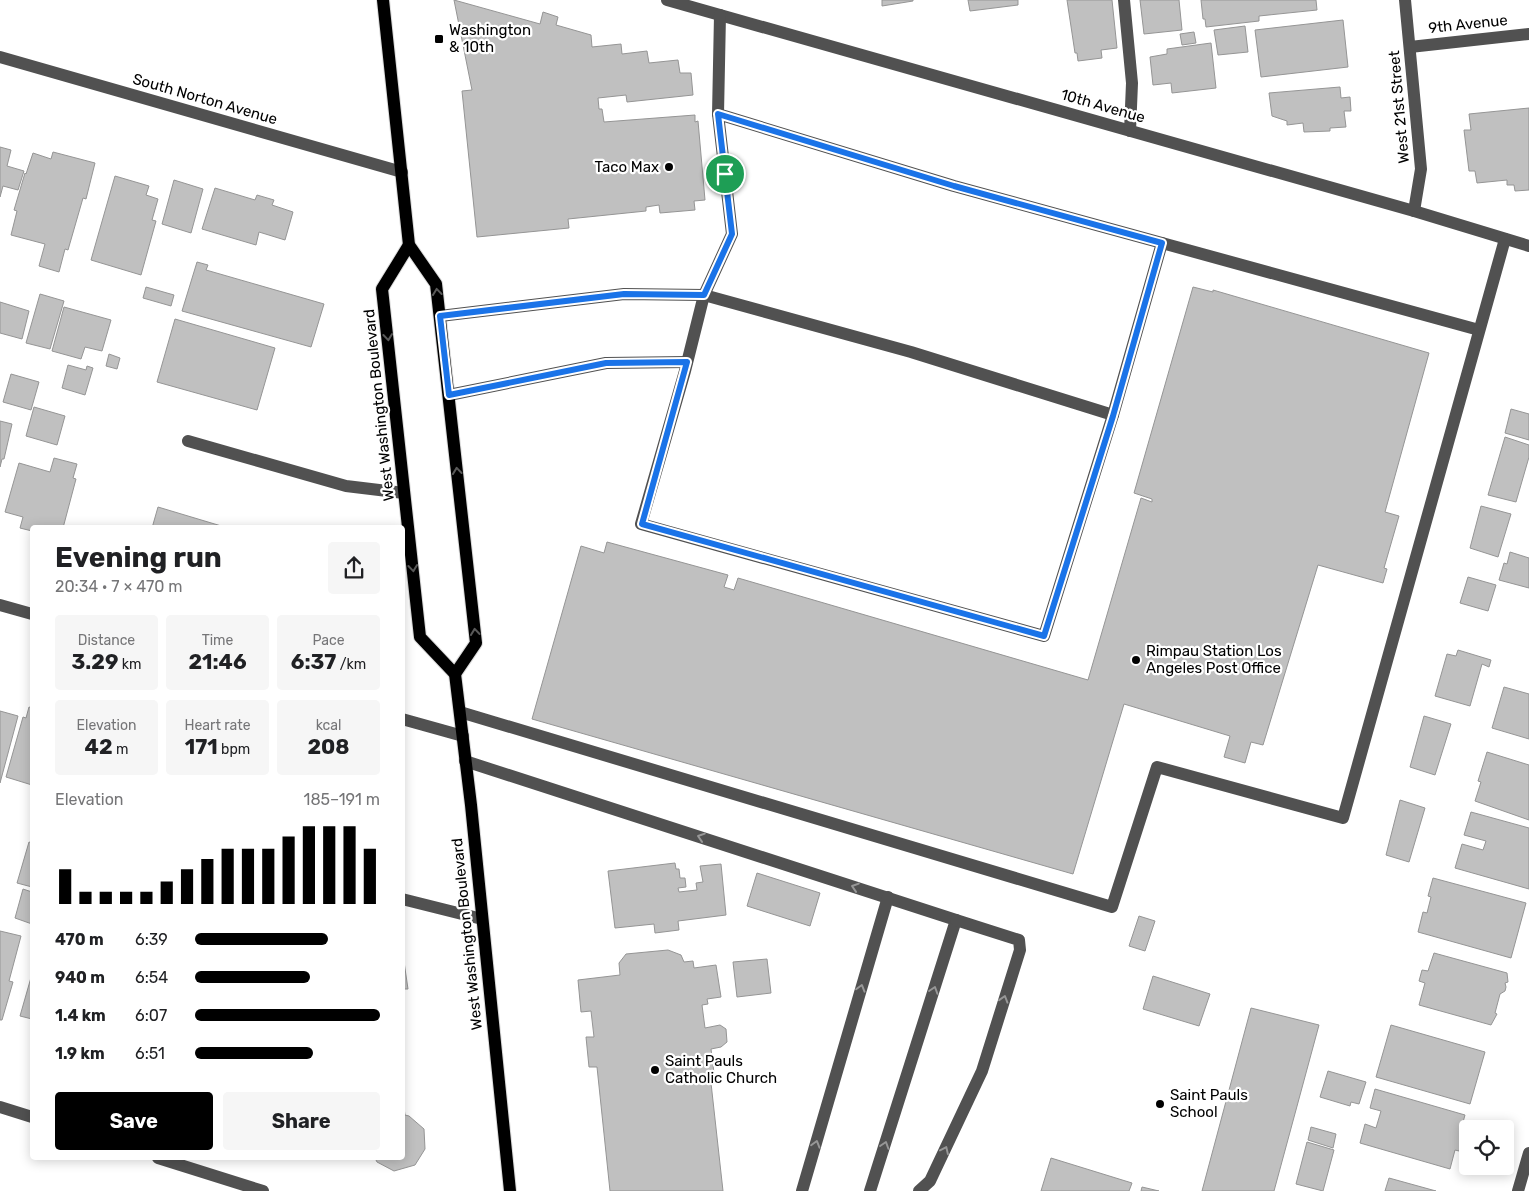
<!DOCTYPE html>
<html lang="en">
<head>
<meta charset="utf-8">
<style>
  body { margin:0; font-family:Rubik,sans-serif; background:#f6f6f6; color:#202124; height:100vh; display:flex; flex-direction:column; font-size:19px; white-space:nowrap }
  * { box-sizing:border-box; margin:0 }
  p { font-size:16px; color:#757577 }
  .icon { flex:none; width:28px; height:28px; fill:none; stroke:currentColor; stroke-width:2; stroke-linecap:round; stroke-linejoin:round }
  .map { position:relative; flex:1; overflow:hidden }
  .side { position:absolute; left:30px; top:525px; width:375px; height:635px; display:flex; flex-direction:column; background:#fff; border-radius:5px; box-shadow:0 2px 12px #0003 }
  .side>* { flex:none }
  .controls { position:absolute; left:1459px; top:1120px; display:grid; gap:10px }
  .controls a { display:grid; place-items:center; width:55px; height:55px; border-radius:5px; background:#fff; box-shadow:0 2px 12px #0003; font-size:25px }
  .pin { position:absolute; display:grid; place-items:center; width:42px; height:42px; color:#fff; margin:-21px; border:2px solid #fff; border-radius:50%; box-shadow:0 1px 5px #0007 }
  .round { display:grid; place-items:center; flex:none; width:52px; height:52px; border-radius:5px; background:#f6f6f6 }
  .overview { display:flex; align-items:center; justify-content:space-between; height:85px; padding:0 25px }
  h1 { font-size:28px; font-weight:700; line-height:38px }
  .metrics { display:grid; grid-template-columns:repeat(3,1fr); gap:8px; height:85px; padding:5px 25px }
  .metrics div { display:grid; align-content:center; border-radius:5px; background:#f6f6f6; text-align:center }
  .metrics b { font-size:21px; font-weight:700 }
  .metrics small { font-size:14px; font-weight:400 }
  .metrics p { font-size:14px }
  .chart { height:140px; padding:10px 25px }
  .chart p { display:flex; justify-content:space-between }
  .chart svg { width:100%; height:90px; margin-top:5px; stroke:#000; stroke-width:6 }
  .cta { display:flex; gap:10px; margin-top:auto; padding:10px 25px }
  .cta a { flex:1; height:58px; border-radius:5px; background:#000; color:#fff; font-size:20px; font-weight:700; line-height:58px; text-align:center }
  .cta a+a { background:#f6f6f6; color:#202124 }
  ul { padding:0 25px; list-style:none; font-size:16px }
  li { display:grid; grid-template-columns:80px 60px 1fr; align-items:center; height:38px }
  li i { height:12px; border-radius:6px; background:#000 }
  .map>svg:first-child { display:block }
  .building { fill:#c0c0c0; stroke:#959595 }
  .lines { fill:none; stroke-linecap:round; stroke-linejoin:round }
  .major-casing { stroke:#dbdbdb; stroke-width:14 }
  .minor { stroke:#515151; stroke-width:12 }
  .major { stroke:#000; stroke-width:12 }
  .oneway { stroke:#595959 }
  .oneway2 { stroke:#979797 }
  .route-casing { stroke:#fff; stroke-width:10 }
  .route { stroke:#1a73e8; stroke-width:6 }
  .poi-dot { fill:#000; stroke:#fff; stroke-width:2 }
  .labels { text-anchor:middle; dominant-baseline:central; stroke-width:4.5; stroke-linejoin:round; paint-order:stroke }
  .street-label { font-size:15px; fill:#000; stroke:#fff }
  .poi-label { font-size:15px; fill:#000; stroke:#fff; text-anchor:start }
</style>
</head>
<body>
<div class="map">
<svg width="1529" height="1191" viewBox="0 0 1529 1191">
  <rect width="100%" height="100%" fill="#fff"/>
  <!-- building -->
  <g class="building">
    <path d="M 454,0 L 540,24 L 543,12 L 558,17 L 556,25 L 591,35 L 592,47 L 621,44 L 622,54 L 647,51 L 649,63 L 678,60 L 680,73 L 691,73 L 693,95 L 627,102 L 626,95 L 598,98 L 599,109 L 602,109 L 604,122 L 695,115 L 695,122 L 698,121 L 705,200 L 694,201 L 695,210 L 660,213 L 659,205 L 646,207 L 646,211 L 568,219 L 569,228 L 477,237 L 462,91 L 472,90 Z"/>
    <path d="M 882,0 L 913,0 L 913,1 L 882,6 Z"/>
    <path d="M 968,0 L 1018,0 L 1018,5 L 970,11 Z"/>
    <path d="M 1067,0 L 1112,0 L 1117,48 L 1101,50 L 1102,58 L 1078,61 L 1077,53 L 1075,53 Z"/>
    <path d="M 1140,0 L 1179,0 L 1182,30 L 1144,34 Z"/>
    <path d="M 1201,0 L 1316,0 L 1317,10 L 1259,16 L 1259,21 L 1206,27 L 1205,19 L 1203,19 Z"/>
    <path d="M 1343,20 L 1348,67 L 1261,77 L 1255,30 Z"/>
    <path d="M 1245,26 L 1248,52 L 1218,55 L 1214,30 Z"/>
    <path d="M 1194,32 L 1196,43 L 1182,45 L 1180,34 Z"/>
    <path d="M 1211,43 L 1216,88 L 1172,93 L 1171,83 L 1153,85 L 1150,57 L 1167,54 L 1167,49 Z"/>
    <path d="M 1340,87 L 1341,98 L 1350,97 L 1351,111 L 1344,111 L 1346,127 L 1330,128 L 1330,131 L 1304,132 L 1303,123 L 1287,125 L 1287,121 L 1272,116 L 1269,93 Z"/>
    <path d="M 1529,108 L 1529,190 L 1515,191 L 1514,185 L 1507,185 L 1507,180 L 1477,183 L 1475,171 L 1469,171 L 1464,130 L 1471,130 L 1469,114 Z"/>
    <path d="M 0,147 L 11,150 L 7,166 L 24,171 L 18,190 L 3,186 L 0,197 Z"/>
    <path d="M 53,152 L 95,163 L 86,199 L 83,198 L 68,250 L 65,249 L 59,272 L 39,266 L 45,244 L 11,235 L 17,211 L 14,210 L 25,173 L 26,174 L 33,153 L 51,159 Z"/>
    <path d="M 115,176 L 149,186 L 146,195 L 158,199 L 152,220 L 156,221 L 141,275 L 91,260 Z"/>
    <path d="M 174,180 L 203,189 L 191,233 L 162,224 Z"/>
    <path d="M 215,188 L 255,200 L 257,195 L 274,200 L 272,205 L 293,212 L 285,240 L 259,232 L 256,245 L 202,229 Z"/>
    <path d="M 197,262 L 208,265 L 206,270 L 324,304 L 311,347 L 182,311 Z"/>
    <path d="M 146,287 L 174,295 L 171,306 L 143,298 Z"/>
    <path d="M 1193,287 L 1213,292 L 1213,290 L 1429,353 L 1385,512 L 1399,516 L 1384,568 L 1387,569 L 1383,583 L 1318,565 L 1263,745 L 1251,742 L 1245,763 L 1224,757 L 1230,736 L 1124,704 L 1073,874 L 532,719 L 581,546 L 604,553 L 607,542 L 728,575 L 724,587 L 734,590 L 738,578 L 1088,680 L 1141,498 L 1152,502 L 1152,499 L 1134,493 Z"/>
    <path d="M 40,294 L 64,301 L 50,349 L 26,343 Z"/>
    <path d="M 0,302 L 29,311 L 22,339 L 0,333 Z"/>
    <path d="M 64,307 L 111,320 L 102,351 L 85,347 L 81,359 L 52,351 Z"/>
    <path d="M 175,319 L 275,348 L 257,410 L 157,382 Z"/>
    <path d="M 109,354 L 120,358 L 117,369 L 106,366 Z"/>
    <path d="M 68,365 L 86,370 L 87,366 L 93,368 L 85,395 L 62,388 Z"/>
    <path d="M 11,374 L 39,382 L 31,410 L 3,402 Z"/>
    <path d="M 34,407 L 65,416 L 57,445 L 26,436 Z"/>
    <path d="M 1511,409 L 1529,414 L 1529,440 L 1505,433 Z"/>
    <path d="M 0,421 L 12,424 L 4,459 L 2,459 L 0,467 Z"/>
    <path d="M 1505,437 L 1529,445 L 1529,457 L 1516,502 L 1488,495 Z"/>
    <path d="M 54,458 L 77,464 L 73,478 L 76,479 L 63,528 L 32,528 L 32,531 L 20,528 L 23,517 L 5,512 L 19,463 L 50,472 Z"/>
    <path d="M 1481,506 L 1511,514 L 1498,557 L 1470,548 Z"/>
    <path d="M 158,507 L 228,528 L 152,528 Z"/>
    <path d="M 1510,552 L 1529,558 L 1529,588 L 1499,580 L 1504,563 L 1507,564 Z"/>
    <path d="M 1468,577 L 1496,585 L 1488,611 L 1460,603 Z"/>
    <path d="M 1458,650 L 1491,660 L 1489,667 L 1482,664 L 1470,706 L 1435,696 L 1447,654 L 1456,656 Z"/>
    <path d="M 1504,687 L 1529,694 L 1529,739 L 1492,728 Z"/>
    <path d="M 29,707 L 32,708 L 32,785 L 6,777 L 23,717 L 26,718 Z"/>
    <path d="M 0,711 L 18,716 L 0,783 Z"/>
    <path d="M 1424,716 L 1451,724 L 1435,775 L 1410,767 Z"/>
    <path d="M 1487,752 L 1529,765 L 1529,820 L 1475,801 L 1481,782 L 1478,781 Z"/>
    <path d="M 1400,800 L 1425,808 L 1409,862 L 1386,855 Z"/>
    <path d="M 1471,812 L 1529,828 L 1529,889 L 1455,868 L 1462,844 L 1483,850 L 1486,841 L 1464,835 Z"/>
    <path d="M 29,842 L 32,843 L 32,887 L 17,883 Z"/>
    <path d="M 675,863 L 676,869 L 679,869 L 680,878 L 685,878 L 686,887 L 678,888 L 679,892 L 697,890 L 696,883 L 703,882 L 700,866 L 721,864 L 726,915 L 678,921 L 679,930 L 655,933 L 654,924 L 615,928 L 608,871 Z"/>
    <path d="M 757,873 L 820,893 L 810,926 L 747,906 Z"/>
    <path d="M 1433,878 L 1526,903 L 1511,958 L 1418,932 L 1423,912 L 1427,913 L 1431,897 L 1428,896 Z"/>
    <path d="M 23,889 L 32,892 L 32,924 L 15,918 Z"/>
    <path d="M 1139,916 L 1155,921 L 1145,951 L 1129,946 Z"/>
    <path d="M 0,931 L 21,936 L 9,981 L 13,982 L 2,1020 L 0,1020 Z"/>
    <path d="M 402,948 L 408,989 L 402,989 Z"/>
    <path d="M 668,950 L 681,955 L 684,962 L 693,961 L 694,968 L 716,965 L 721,997 L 707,999 L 708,1004 L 702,1005 L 705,1028 L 720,1025 L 726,1029 L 727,1042 L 721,1047 L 711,1049 L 714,1073 L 710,1074 L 723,1191 L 610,1191 L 597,1067 L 589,1067 L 586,1037 L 594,1037 L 591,1011 L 581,1012 L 578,980 L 620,975 L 619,963 L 626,954 Z"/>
    <path d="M 1434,953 L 1507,973 L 1508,982 L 1505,983 L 1506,987 L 1505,991 L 1500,994 L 1495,1013 L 1497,1014 L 1491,1025 L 1419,1005 L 1425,983 L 1419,981 L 1422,970 L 1428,971 Z"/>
    <path d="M 767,959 L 771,993 L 737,997 L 733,962 Z"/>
    <path d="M 32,974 L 32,1019 L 20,1016 Z"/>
    <path d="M 1153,976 L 1210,994 L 1199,1026 L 1143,1009 Z"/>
    <path d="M 1251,1008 L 1319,1025 L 1274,1191 L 1202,1191 Z"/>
    <path d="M 1391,1025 L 1485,1052 L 1470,1104 L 1376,1077 Z"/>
    <path d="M 1328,1071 L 1366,1082 L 1359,1104 L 1351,1102 L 1350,1106 L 1320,1097 Z"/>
    <path d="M 1375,1089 L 1465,1115 L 1460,1133 L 1464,1134 L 1459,1151 L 1455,1150 L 1450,1169 L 1360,1143 L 1365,1124 L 1376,1128 L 1381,1111 L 1370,1108 Z"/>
    <path d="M 402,1093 L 405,1115 L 409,1116 L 424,1129 L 425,1149 L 415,1165 L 394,1171 L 377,1162 L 375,1158 L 402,1158 Z"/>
    <path d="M 1311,1127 L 1336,1134 L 1333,1148 L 1308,1140 Z"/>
    <path d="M 1307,1142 L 1334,1150 L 1323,1191 L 1296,1184 Z"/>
    <path d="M 1051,1158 L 1132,1183 L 1129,1191 L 1041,1191 Z"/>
    <path d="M 1389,1178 L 1436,1191 L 1385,1191 Z"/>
    <path d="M 1142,1187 L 1159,1191 L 1141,1191 Z"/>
  </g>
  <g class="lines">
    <defs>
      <g id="major">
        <path d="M 383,0 L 409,245 L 436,284 L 476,643 L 455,674"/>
        <path d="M 409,245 L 382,289 L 420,637 L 455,674 L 471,805 L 510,1191"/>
      </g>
    </defs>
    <!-- major casing -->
    <use href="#major" class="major-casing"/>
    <!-- minor -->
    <g class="minor">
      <path d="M 667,0 L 1414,211 L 1529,246"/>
      <path d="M 1124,0 L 1132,83 L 1130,131"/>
      <path d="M 1405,0 L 1421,169 L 1414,211"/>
      <path d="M 1410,47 L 1529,34"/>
      <path d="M 0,57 L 402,172"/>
      <path d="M 718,114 L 732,234 L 704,295 L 685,371 L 641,524 L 1044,636 L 1113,415"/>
      <path d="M 1162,243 L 1479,330"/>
      <path d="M 440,316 L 624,294 L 704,295 L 911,352 L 1113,415 L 1162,243 L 954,186 L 718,114 L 720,15"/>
      <path d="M 449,395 L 606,363 L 687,362"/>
      <path d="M 188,441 L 346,486 L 404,493"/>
      <path d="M 0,605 L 32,614"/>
      <path d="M 460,712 L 1112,907 L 1157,767 L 1343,818 L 1505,239"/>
      <path d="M 402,719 L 463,736"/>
      <path d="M 465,761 L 956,920 L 870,1191"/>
      <path d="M 402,899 L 482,919"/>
      <path d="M 0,1107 L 32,1117"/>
      <path d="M 158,1158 L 263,1191"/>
      <path d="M 802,1191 L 888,897"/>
      <path d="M 919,1191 L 930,1181 L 982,1071 L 1020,950 L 1019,940 L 956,920"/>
      <path d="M 1518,1191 L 1529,1153"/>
    </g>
    <!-- major -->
    <use href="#major" class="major"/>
  </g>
  <!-- one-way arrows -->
  <defs><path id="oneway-chevron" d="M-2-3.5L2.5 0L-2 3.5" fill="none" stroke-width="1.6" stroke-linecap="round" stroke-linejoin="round" transform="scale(1.25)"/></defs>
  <g class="oneway">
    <use href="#oneway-chevron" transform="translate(437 292) rotate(-97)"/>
    <use href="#oneway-chevron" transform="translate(388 337) rotate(84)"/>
    <use href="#oneway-chevron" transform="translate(457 471) rotate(-96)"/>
    <use href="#oneway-chevron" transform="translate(413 568) rotate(84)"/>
    <use href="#oneway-chevron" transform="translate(475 632) rotate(-96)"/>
  </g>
  <g class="oneway2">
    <use href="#oneway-chevron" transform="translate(701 837) rotate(-162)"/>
    <use href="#oneway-chevron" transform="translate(855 887) rotate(-162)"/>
    <use href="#oneway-chevron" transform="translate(861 988) rotate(-74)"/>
    <use href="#oneway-chevron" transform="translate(934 990) rotate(-72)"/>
    <use href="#oneway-chevron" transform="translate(1004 999) rotate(-73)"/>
    <use href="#oneway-chevron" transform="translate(816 1144) rotate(-74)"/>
    <use href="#oneway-chevron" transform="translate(885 1145) rotate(-72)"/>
    <use href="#oneway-chevron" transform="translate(945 1150) rotate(-65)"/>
  </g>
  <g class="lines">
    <defs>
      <path id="route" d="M 718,114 L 954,186 L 1162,243 L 1113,416 L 1044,636 L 642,524 L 687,362 L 606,363 L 449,395 L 440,316 L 624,294 L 704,295 L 732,234 Z"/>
    </defs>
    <!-- route casing -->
    <use href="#route" class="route-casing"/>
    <!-- route -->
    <use href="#route" class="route"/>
  </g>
  <!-- markers -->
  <g class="poi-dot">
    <rect x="434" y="34" width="10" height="10" rx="2.5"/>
    <circle cx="669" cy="167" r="5"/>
    <circle cx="1136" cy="660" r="5"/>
    <circle cx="655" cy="1070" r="5"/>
    <circle cx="1160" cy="1104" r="5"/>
  </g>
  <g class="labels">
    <!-- street labels -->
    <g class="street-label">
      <text transform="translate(1468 24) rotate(-6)">9th Avenue</text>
      <text transform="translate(205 99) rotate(16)">South Norton Avenue</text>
      <text transform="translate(1103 106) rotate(16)">10th Avenue</text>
      <text transform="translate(1399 107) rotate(-95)">West 21st Street</text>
      <text transform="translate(379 405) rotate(-96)">West Washington Boulevard</text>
      <text transform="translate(467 934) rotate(-96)">West Washington Boulevard</text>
    </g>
    <!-- poi labels -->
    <g class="poi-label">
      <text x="449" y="30">Washington<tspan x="449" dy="17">&amp; 10th</tspan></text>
      <text x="659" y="167" text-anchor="end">Taco Max</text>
      <text x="1146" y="651">Rimpau Station Los<tspan x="1146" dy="17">Angeles Post Office</tspan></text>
      <text x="665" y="1061">Saint Pauls<tspan x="665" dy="17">Catholic Church</tspan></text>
      <text x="1170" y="1095">Saint Pauls<tspan x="1170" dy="17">School</tspan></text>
    </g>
  </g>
</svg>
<div class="controls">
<a><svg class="icon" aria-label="locate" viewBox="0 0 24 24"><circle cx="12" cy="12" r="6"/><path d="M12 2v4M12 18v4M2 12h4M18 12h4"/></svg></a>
</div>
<div class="pin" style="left:725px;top:174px;background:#1e9e55"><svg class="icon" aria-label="arrive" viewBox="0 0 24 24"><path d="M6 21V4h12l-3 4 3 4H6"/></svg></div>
<section class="side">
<div class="overview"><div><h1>Evening run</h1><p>20:34 · 7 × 470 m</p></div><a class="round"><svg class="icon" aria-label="share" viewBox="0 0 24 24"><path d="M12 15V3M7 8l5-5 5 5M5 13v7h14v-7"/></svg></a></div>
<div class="metrics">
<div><p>Distance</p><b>3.29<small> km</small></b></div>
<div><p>Time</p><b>21:46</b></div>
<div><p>Pace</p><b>6:37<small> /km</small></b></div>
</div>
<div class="metrics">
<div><p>Elevation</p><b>42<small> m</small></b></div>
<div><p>Heart rate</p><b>171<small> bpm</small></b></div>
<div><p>kcal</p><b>208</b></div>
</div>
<div class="chart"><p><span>Elevation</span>185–191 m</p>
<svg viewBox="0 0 160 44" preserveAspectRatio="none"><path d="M5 44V27M15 44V38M25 44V38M35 44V38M45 44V38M55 44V33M65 44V27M75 44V22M85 44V17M95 44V17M105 44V17M115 44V11M125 44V6M135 44V6M145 44V6M155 44V17"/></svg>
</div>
<ul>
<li><b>470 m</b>6:39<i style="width:72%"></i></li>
<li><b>940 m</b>6:54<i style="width:62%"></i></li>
<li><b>1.4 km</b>6:07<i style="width:100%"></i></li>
<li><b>1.9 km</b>6:51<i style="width:64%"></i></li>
</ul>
<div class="cta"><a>Save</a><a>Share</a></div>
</section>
</div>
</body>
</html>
